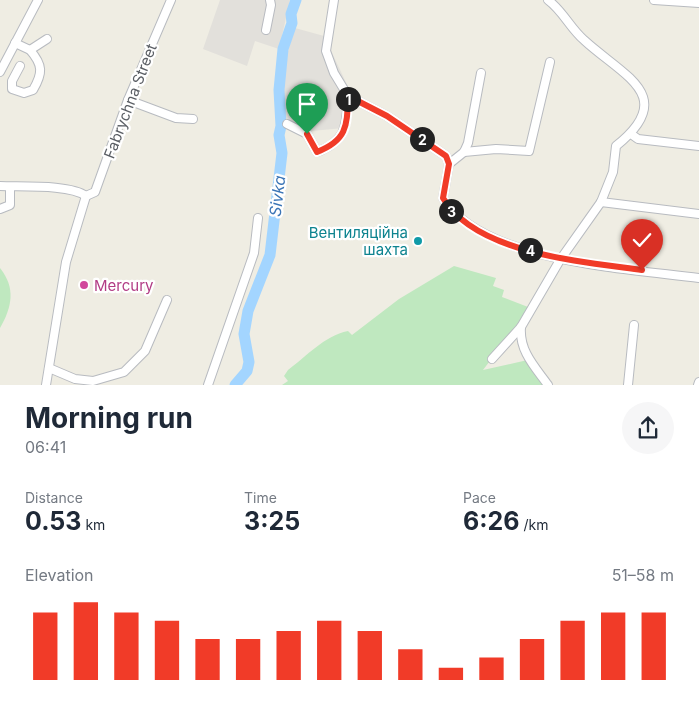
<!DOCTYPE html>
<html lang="en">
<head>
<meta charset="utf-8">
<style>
  body { margin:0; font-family:Inter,sans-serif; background:#f6f6f7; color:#1f2937; height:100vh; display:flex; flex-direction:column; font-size:19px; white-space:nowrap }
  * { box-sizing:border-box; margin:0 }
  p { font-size:16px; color:#747a83 }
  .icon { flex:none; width:28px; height:28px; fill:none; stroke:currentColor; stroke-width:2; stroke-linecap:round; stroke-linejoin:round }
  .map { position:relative; height:385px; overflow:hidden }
  .sheet { display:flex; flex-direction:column; background:#fff; flex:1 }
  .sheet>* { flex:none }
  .pin { position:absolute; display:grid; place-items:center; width:42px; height:42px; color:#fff; margin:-51px -21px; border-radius:50% 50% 50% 0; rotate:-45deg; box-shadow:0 0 5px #0007 }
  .pin .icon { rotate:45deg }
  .km { position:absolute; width:25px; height:25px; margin:-12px; border-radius:50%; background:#222; color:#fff; font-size:14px; line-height:25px; text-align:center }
  .round { display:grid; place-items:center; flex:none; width:52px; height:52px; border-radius:26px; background:#f6f6f7 }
  .head { display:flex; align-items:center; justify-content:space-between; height:85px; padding:0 25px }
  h1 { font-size:28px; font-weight:700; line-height:38px }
  .metrics { display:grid; grid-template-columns:repeat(3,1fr); gap:8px; height:85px; padding:5px 25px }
  .metrics div { display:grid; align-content:center }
  .metrics b { font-size:25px; font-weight:700 }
  .metrics small { font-size:14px; font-weight:400 }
  .metrics p { font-size:14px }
  .chart { height:140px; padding:10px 25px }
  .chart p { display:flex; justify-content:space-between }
  .chart svg { width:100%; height:90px; margin-top:5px; stroke:#f13b28; stroke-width:6 }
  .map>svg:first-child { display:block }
  .industrial { fill:#e2e0db }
  .green { fill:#bfe8bf }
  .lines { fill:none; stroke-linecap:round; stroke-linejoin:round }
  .river { stroke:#a3d5ff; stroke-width:11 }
  .minor-casing { stroke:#b8bbc0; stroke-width:10 }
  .minor { stroke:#fff; stroke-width:8 }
  .route-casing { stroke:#fff; stroke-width:10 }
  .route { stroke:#f13b28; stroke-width:6 }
  .culture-dot { fill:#0f9aa8; stroke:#fff; stroke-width:2 }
  .hotel-dot { fill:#d1479c; stroke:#fff; stroke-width:2 }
  .labels { text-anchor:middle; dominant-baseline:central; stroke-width:4.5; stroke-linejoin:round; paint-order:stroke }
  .street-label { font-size:15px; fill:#5b5f65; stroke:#fff }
  .culture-label { font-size:15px; fill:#0d838f; stroke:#fff; text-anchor:end }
  .hotel-label { font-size:15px; fill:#b23c85; stroke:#fff; text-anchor:start }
  .water-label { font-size:16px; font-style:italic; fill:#3b75b6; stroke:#fff }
</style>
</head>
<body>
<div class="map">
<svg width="699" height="385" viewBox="0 0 699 385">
  <rect width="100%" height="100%" fill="#efede3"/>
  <!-- industrial -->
  <g class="industrial">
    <path d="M 220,0 L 290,0 L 279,49 L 255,41 L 247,66 L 203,49 Z"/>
    <path d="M 295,28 L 324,36 L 351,93 L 344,128 L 311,131 L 286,121 L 283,90 L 285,61 Z"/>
  </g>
  <!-- green -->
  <g class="green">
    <path d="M 454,266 L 496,278 L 493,286 L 504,290 L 502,297 L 528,307 L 521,320 L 483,370 L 532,359 L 550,385 L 282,385 L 288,381 L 284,376 L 288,370 C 307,356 324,336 348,331 L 352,335 L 399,299 Z"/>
    <path d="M 0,268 C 16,288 12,307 0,328 Z"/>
  </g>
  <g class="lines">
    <!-- river -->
    <path class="river" d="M 235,385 L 247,371 L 249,362 L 244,334 L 248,311 L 270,255 L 282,153 L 279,135 L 281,126 L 279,90 L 283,49 L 292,23 L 291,14 L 296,0"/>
    <defs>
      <g id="minor">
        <path d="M 334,0 L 326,51 L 334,73 L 348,96 L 387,116 L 446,156 L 449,164 L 443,198 C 481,262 631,269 699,278"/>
        <path d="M 654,0 L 699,3"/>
        <path d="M 266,30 L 271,5 L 270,0"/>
        <path d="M 15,43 L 30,50 L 47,39"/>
        <path d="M 20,66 L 12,81 L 12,89 L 24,93 L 33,90 C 43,73 43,65 30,50"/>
        <path d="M 0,72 L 38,0"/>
        <path d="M 128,100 L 176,118 L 193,119"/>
        <path d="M 287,124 L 307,134 L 317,152 C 348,140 346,125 348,96"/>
        <path d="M 631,134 L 638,139 L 699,146"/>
        <path d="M 464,152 L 496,149 L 529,151 L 550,62"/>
        <path d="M 449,164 L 464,152 L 468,143 L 481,73"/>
        <path d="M 0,186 C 21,187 70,184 86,196"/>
        <path d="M 86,196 L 95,192 L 128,100 L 171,0"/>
        <path d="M 601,202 L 699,214"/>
        <path d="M 0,209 L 10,205 L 10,187"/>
        <path d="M 521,327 C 519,351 535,367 548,385"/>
        <path d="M 492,359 L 521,327 L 560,260 L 601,202 L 613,172 L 616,146 C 679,96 623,76 584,40 C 570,28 563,11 548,0"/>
        <path d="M 49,368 L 75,379 L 93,381 L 124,372 L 145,351 L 167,300"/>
        <path d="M 46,385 L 66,262 L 86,196"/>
        <path d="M 208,385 L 254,253 L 258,218"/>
        <path d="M 628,385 L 634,325"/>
        <path d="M 698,385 L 699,382"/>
      </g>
    </defs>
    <!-- minor casing -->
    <use href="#minor" class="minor-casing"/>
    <!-- minor -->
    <use href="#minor" class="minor"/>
  </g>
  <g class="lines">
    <defs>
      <path id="route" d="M 307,134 L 317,152 C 348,140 347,125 348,96 L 387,116 L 446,156 L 449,164 L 443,198 C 476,254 584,262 642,270"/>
    </defs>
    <!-- route casing -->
    <use href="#route" class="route-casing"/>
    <!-- route -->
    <use href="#route" class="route"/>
  </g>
  <!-- markers -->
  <circle class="culture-dot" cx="418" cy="241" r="5"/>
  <circle class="hotel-dot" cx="84" cy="285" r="5"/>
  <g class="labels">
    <!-- street labels -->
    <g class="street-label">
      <text transform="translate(130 101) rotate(-69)">Fabrychna Street</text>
    </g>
    <!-- culture labels -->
    <g class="culture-label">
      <text x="408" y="232">Вентиляційна<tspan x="408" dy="17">шахта</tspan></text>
    </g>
    <!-- hotel labels -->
    <g class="hotel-label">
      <text x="94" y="285">Mercury</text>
    </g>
    <!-- water labels -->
    <g class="water-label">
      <text transform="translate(277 196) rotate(-83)">Sivka</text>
    </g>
  </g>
</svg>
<div class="pin" style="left:307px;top:134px;background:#1e9e55"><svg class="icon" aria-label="arrive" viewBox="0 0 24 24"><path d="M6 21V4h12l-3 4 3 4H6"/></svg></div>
<div class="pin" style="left:642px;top:270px;background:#d93025"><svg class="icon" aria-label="check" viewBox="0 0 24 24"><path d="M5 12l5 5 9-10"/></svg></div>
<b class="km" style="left:348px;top:99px">1</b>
<b class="km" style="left:422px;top:139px">2</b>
<b class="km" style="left:451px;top:211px">3</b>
<b class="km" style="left:530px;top:250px">4</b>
</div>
<section class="sheet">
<div class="head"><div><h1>Morning run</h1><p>06:41</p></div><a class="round"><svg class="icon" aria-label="share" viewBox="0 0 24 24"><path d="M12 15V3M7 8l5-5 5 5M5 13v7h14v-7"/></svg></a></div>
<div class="metrics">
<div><p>Distance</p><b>0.53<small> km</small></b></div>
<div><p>Time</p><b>3:25</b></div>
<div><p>Pace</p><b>6:26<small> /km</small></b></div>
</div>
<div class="chart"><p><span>Elevation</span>51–58 m</p>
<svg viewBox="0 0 160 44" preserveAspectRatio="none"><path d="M5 44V11M15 44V6M25 44V11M35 44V15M45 44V24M55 44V24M65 44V20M75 44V15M85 44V20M95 44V29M105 44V38M115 44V33M125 44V24M135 44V15M145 44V11M155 44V11"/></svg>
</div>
</section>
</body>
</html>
